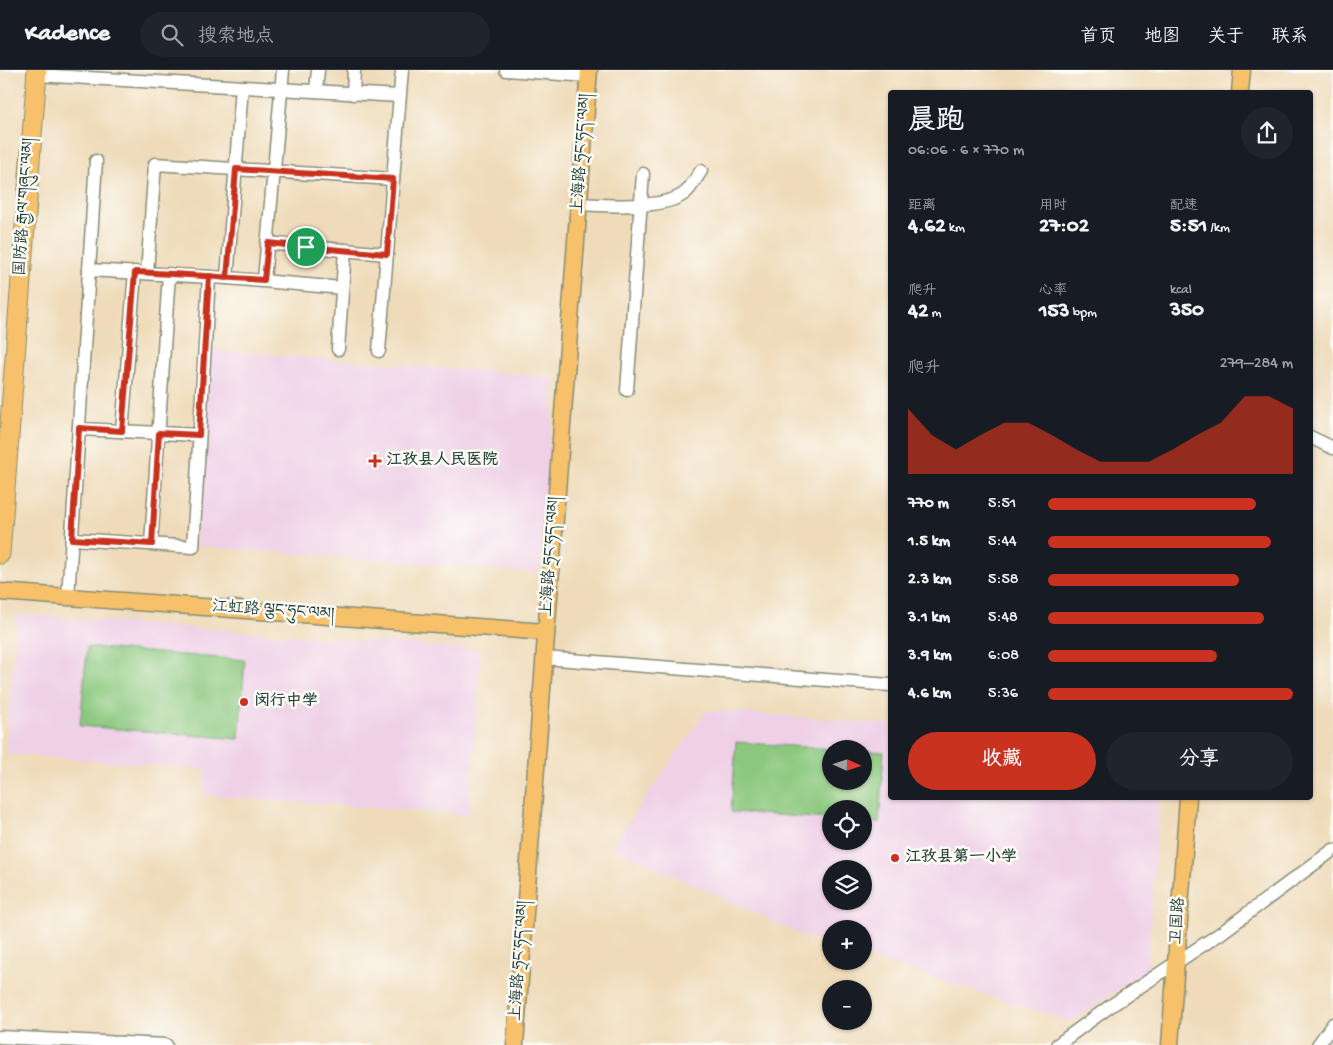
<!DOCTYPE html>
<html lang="zh">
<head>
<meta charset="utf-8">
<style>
  body { margin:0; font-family:"Gochi Hand","LXGW WenKai TC","Noto Serif Tibetan",sans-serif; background:#20242c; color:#f1f3f6; height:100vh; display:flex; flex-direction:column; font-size:19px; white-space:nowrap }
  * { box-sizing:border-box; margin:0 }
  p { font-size:16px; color:#9ea1a6 }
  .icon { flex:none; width:28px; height:28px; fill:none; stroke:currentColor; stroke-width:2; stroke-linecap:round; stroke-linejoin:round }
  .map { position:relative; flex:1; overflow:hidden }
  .side { position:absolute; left:888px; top:20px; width:425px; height:710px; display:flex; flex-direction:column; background:#171b24; border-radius:5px; box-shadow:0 1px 4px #0004 }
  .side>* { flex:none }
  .needle { width:32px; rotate:93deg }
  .fabs { position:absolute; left:822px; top:670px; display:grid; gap:10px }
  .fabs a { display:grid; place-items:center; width:50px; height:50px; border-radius:50%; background:#171b24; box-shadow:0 1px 4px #0004; font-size:25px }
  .pin { position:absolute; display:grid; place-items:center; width:42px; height:42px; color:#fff; margin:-21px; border:2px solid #fff; border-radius:50%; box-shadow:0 1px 5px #0007 }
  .round { display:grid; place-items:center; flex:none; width:52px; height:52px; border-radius:26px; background:#20242c }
  .headline { display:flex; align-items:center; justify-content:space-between; height:85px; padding:0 20px }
  h1 { font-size:28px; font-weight:800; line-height:38px }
  .stats { display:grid; grid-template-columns:repeat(3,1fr); gap:8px; height:85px; padding:5px 20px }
  .stats div { display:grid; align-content:center }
  .stats b { font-size:21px; font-weight:800 }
  .stats small { font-size:14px; font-weight:400 }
  .stats p { font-size:14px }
  .chart { height:140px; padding:10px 20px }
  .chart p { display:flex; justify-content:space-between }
  .chart svg { width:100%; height:90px; margin-top:5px; fill:#c8321e; opacity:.7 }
  .cta { display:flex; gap:10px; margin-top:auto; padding:10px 20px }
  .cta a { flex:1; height:58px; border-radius:30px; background:#c8321e; color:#fff; font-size:20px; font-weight:800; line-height:58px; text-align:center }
  .cta a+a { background:#20242c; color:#f1f3f6 }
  ul { padding:0 20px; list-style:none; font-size:16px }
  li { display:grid; grid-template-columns:80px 60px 1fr; align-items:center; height:38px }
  li i { height:12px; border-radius:6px; background:#c8321e }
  header { display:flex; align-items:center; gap:30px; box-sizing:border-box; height:70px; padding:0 25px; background:#171b24; border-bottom:1px solid #363941 }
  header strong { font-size:24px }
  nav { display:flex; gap:28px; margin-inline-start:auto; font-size:18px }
  .search { width:350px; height:45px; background:#20242c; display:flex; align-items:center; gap:12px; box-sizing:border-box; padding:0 18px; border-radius:28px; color:#9ea1a6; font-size:19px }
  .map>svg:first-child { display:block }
  .built { fill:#efd0e7; fill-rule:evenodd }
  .green { fill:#8bc87e; stroke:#558259 }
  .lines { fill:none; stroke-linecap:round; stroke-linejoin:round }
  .minor-casing { stroke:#878c77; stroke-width:15 }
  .major-casing { stroke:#878c77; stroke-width:19 }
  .highway-casing { stroke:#878c77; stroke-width:21 }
  .minor { stroke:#fff; stroke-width:12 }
  .major { stroke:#f6c16b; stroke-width:16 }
  .highway { stroke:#f6c16b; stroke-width:19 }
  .route-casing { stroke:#fff; stroke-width:10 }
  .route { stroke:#c8321e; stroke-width:6 }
  .poi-dot { fill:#c8321e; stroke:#fdfcf7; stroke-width:2 }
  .labels { text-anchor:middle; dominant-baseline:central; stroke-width:5; stroke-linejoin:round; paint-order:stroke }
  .street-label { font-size:16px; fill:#1f3d34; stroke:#fdfcf7 }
  .poi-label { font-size:16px; font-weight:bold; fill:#1f3d34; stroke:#fdfcf7; text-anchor:start }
</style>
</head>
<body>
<header>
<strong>Kadence</strong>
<div class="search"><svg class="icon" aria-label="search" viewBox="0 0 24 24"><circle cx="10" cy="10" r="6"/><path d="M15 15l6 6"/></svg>搜索地点</div>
<nav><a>首页</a><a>地图</a><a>关于</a><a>联系</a></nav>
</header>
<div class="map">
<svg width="1333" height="975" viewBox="0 0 1333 975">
  <rect width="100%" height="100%" fill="#fdfcf7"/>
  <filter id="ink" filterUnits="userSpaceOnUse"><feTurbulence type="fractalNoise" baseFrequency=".02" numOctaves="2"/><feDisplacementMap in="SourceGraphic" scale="10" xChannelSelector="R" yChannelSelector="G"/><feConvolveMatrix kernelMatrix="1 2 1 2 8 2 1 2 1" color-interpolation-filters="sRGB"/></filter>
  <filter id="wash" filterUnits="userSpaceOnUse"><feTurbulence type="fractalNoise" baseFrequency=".0096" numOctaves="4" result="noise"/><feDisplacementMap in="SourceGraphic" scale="20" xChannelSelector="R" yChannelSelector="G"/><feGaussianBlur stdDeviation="1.12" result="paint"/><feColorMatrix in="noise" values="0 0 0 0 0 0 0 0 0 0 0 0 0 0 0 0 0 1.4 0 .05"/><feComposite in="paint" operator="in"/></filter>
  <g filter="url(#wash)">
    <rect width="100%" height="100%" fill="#efdbba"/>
    <!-- built -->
    <g class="built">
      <path d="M 211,280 L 555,307 L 539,503 L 196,476 Z"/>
      <path d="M 17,544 L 481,580 L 469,745 L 203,725 L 205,699 L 6,684 Z"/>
      <path d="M 707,640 L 890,654 L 890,728 L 1159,728 L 1147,900 L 1071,952 L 864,886 L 864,859 L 831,859 L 831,875 L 811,869 L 611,777 ZM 831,679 L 864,679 L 864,711 L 831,711 ZM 831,739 L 864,739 L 864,771 L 831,771 ZM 831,799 L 864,799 L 864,831 L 831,831 Z"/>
    </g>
    <!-- green -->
    <g class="green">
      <path d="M 87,577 L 245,590 L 239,669 L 80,656 Z"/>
      <path d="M 736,672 L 833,679 L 831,679 L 831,711 L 864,711 L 864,681 L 884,682 L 879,753 L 864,752 L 864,739 L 831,739 L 831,749 L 731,742 Z"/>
    </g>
  </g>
  <g filter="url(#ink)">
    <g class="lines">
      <defs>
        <g id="minor">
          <path d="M 506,0 L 588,6"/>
          <path d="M 36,5 L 399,26"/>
          <path d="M 316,21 L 318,0"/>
          <path d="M 353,24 L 354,0"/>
          <path d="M 579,134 C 605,135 664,140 685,123 C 691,118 696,108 701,101"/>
          <path d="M 267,173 L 387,184"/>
          <path d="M 89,200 L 227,208 L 342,218"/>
          <path d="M 147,203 L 155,94 L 393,109"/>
          <path d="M 227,208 L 242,17"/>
          <path d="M 264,210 L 283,0"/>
          <path d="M 338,279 L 345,180"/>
          <path d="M 379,281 L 402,0"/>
          <path d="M 627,320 L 643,104"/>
          <path d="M 79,359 L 199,365"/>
          <path d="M 122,361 L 135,202"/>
          <path d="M 1310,367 L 1333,378"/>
          <path d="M 73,469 L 193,477 L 209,207"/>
          <path d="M 151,474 L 169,204"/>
          <path d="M 68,527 L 96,91"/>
          <path d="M 544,588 L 890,615"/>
          <path d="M 0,967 L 166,975"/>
          <path d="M 1057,975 L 1109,937 L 1221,863 L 1333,780"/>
          <path d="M 1318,975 L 1333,954"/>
        </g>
        <g id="major">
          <path d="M 1240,22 L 1242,0"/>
          <path d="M 0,522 L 546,562"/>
          <path d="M 515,975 L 589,0"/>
          <path d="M 1170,975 L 1188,728"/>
        </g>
        <path id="highway" d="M 0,484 L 37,0"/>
      </defs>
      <!-- minor casing -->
      <use href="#minor" class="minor-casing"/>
      <!-- major casing -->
      <use href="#major" class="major-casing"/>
      <!-- highway casing -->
      <use href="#highway" class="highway-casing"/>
      <!-- minor -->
      <use href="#minor" class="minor"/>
      <!-- major -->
      <use href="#major" class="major"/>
      <!-- highway -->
      <use href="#highway" class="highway"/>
    </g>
  </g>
  <g class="lines" filter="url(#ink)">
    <defs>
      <path id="route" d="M 306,177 L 268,173 L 264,210 C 221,207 178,204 135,202 L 122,361 L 79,358 L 72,469 L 152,474 L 159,363 L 199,365 L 209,206 L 227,208 L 236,99 L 393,109 L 387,184 L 306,177"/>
    </defs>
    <!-- route casing -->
    <use href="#route" class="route-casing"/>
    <!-- route -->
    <use href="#route" class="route"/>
  </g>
  <!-- markers -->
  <g class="poi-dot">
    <path d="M372.5 383.5h5v5h5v5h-5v5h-5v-5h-5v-5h5z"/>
    <circle cx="244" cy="632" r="5"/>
    <circle cx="895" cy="788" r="5"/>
  </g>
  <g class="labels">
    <!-- street labels -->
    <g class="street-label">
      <text transform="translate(583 84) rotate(-86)">上海路 ཧྲང་ཧད་ལམ།</text>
      <text transform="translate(26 137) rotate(-86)">国防路 རྒྱལ་གཞུང་ལམ།</text>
      <text transform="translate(552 487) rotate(-86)">上海路 ཧྲང་ཧད་ལམ།</text>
      <text transform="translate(273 542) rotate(4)">江虹路 ལྕང་ཧུང་ལམ།</text>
      <text transform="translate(1179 851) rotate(-86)">卫国路</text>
      <text transform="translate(521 891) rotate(-86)">上海路 ཧྲང་ཧད་ལམ།</text>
    </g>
    <!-- poi labels -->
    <g class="poi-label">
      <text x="386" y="391">江孜县人民医院</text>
      <text x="254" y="632">闵行中学</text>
      <text x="905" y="788">江孜县第一小学</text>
    </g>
  </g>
</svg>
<div class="fabs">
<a><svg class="needle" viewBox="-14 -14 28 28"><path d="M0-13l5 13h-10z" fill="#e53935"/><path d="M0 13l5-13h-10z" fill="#9ea1a6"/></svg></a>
<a><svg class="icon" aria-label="locate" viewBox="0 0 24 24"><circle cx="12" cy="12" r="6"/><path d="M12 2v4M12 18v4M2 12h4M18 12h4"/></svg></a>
<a><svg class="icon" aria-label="layers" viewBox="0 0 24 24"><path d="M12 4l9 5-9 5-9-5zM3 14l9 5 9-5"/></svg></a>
<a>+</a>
<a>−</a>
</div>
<div class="pin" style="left:306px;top:177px;background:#1e9e55"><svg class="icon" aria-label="arrive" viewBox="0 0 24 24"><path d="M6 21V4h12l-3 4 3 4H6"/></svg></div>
<section class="side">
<div class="headline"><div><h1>晨跑</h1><p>06:06 · 6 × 770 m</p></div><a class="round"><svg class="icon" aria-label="share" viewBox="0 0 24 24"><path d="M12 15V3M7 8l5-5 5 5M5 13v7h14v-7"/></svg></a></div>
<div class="stats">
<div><p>距离</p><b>4.62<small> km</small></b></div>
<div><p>用时</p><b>27:02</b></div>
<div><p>配速</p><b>5:51<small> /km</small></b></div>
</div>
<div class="stats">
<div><p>爬升</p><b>42<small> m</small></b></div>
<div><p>心率</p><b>153<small> bpm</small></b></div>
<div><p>kcal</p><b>350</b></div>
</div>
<div class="chart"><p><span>爬升</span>279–284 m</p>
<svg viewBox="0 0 160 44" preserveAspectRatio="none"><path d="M0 44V12L10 25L20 32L30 25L40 19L50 19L60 25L70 32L80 38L90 38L100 38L110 32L120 25L130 19L140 6L150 6L160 12V44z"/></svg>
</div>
<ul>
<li><b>770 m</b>5:51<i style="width:85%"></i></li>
<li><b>1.5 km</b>5:44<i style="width:91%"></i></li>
<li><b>2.3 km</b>5:58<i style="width:78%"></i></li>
<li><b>3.1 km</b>5:48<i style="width:88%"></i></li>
<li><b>3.9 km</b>6:08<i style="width:69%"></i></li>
<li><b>4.6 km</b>5:36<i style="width:100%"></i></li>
</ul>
<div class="cta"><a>收藏</a><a>分享</a></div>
</section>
</div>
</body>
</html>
